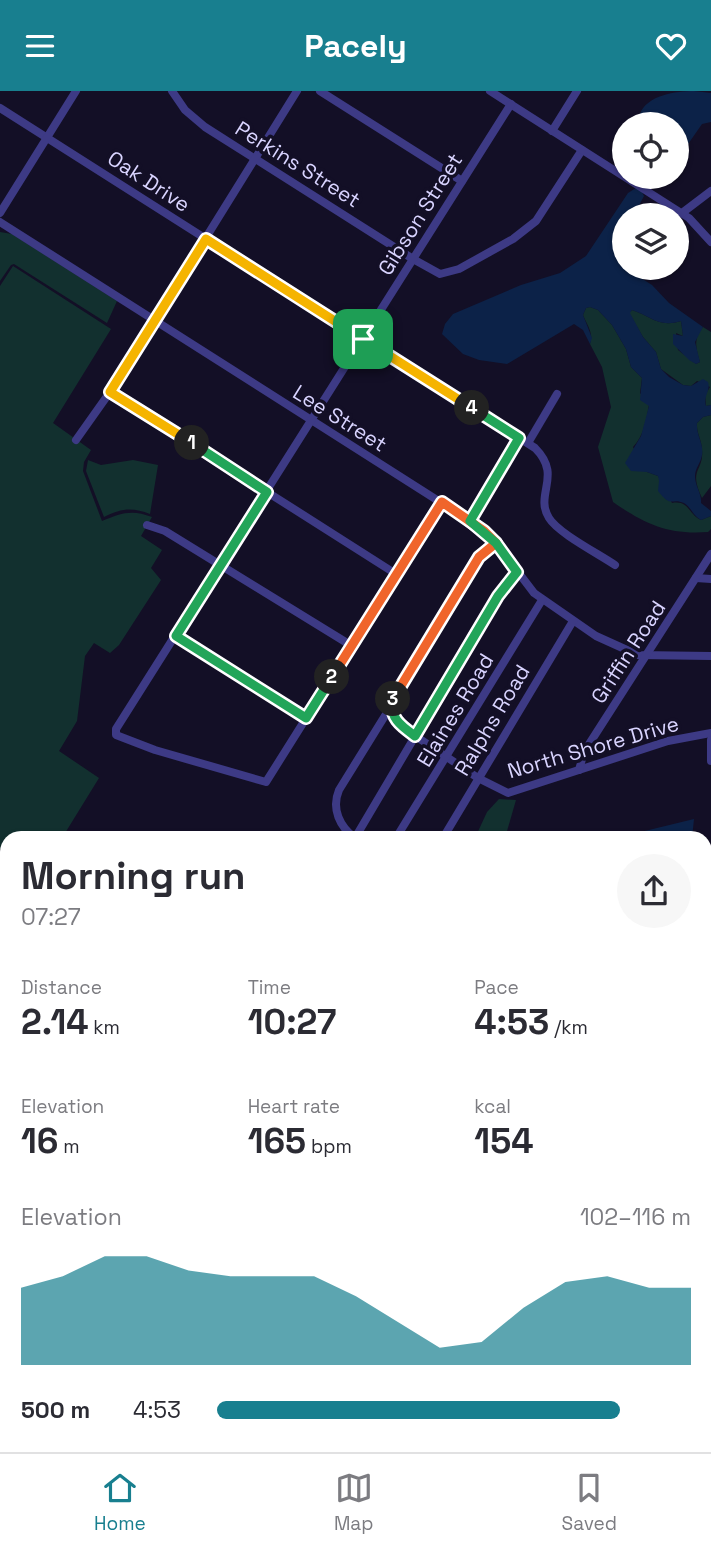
<!DOCTYPE html>
<html lang="en">
<head>
<meta charset="utf-8">
<style>
  body { margin:0; font-family:"Space Grotesk",sans-serif; background:#f7f7f7; color:#2b2b33; height:100vh; display:flex; flex-direction:column; font-size:26px; white-space:nowrap }
  * { box-sizing:border-box; margin:0 }
  p { font-size:23px; color:#7c7c81 }
  .icon { flex:none; width:38px; height:38px; fill:none; stroke:currentColor; stroke-width:2; stroke-linecap:round; stroke-linejoin:round }
  .map { position:relative; flex:1; overflow:hidden }
  .side { position:absolute; left:0px; top:740px; width:712px; height:621px; display:flex; flex-direction:column; background:#fff; border-radius:21px 21px 0 0; box-shadow:0 2px 5px #0004 }
  .side>* { flex:none }
  .fabs { position:absolute; left:612px; top:21px; display:grid; gap:14px }
  .fabs a { display:grid; place-items:center; width:77px; height:77px; border-radius:50%; background:#fff; box-shadow:0 2px 5px #0004; font-size:35px }
  .pin { position:absolute; display:grid; place-items:center; width:60px; height:60px; color:#fff; margin:-30px; border-radius:14px; box-shadow:0 4px 10px #0006 }
  .km { position:absolute; width:35px; height:35px; margin:-18px; border-radius:50%; background:#222; color:#fff; font-size:19px; line-height:35px; text-align:center }
  .round { display:grid; place-items:center; flex:none; width:74px; height:74px; border-radius:37px; background:#f7f7f7 }
  .headline { display:flex; align-items:center; justify-content:space-between; height:119px; padding:0 21px }
  h1 { font-size:38px; font-weight:700; line-height:52px }
  .stats { display:grid; grid-template-columns:repeat(3,1fr); gap:10px; height:119px; padding:7px 21px }
  .stats div { display:grid; align-content:center }
  .stats b { font-size:35px; font-weight:700 }
  .stats small { font-size:19px; font-weight:400 }
  .stats p { font-size:19px }
  .chart { height:196px; padding:14px 21px }
  .chart p { display:flex; justify-content:space-between }
  .chart svg { width:100%; height:126px; margin-top:7px; fill:#187f8f; opacity:.7 }
  ul { padding:0 21px; list-style:none; font-size:23px }
  li { display:grid; grid-template-columns:112px 84px 1fr; align-items:center; height:52px }
  li i { height:18px; border-radius:9px; background:#187f8f }
  header { display:flex; justify-content:space-between; align-items:center; height:91px; padding:0 21px; background:#187f8f; color:#fff; font-size:32px; font-weight:700 }
  .menu { display:flex; justify-content:space-around; align-items:center; height:98px; border-top:2px solid #e1e1e2; background:#fff; font-size:19px; color:#7c7c81 }
  .menu a { display:grid; justify-items:center; gap:4px }
  .menu .selected { color:#187f8f }
  .map>svg:first-child { display:block }
  .green { fill:#12302f }
  .water { fill:#0c2248 }
  .lines { fill:none; stroke-linecap:round; stroke-linejoin:round }
  .minor { stroke:#3d3a85; stroke-width:8 }
  .split-1-casing { stroke:#fff; stroke-width:14 }
  .split-2-casing { stroke:#fff; stroke-width:14 }
  .split-3-casing { stroke:#fff; stroke-width:14 }
  .split-4-casing { stroke:#fff; stroke-width:14 }
  .split-5-casing { stroke:#fff; stroke-width:14 }
  .split-1 { stroke:#f5b400; stroke-width:9 }
  .split-2 { stroke:#22a559; stroke-width:9 }
  .split-3 { stroke:#f0652b; stroke-width:9 }
  .split-4 { stroke:#22a559; stroke-width:9 }
  .split-5 { stroke:#f5b400; stroke-width:9 }
  .labels { text-anchor:middle; dominant-baseline:central; stroke-width:7; stroke-linejoin:round; paint-order:stroke }
  .street-label { font-size:21px; fill:#d9d4ff; stroke:#130f26 }
</style>
</head>
<body>
<header><svg class="icon" aria-label="menu" viewBox="0 0 24 24"><path d="M4 6h16M4 12h16M4 18h16"/></svg>Pacely<svg class="icon" aria-label="heart" viewBox="0 0 24 24"><path d="M12 20l-8-8c-3-5 5-10 8-4 3-6 11-1 8 4z"/></svg></header>
<div class="map">
<svg width="711" height="1361" viewBox="0 0 711 1361">
  <rect width="100%" height="100%" fill="#130f26"/>
  <!-- green -->
  <g class="green">
    <path d="M 0,141 L 12,143 L 117,210 L 107,232 L 14,173 L 11,174 L 0,190 Z"/>
    <path d="M 13,175 L 111,238 L 53,332 L 91,359 L 84,371 L 83,380 L 102,430 C 121,422 132,418 152,426 L 141,445 L 162,459 L 151,477 L 161,489 L 119,554 L 110,562 L 94,552 L 85,565 L 77,630 L 59,660 L 99,687 L 62,747 L 7,747 L 7,759 L 0,758 L 0,195 Z"/>
    <path d="M 590,216 L 598,219 L 612,234 L 626,258 L 631,276 L 642,287 L 640,302 L 649,314 C 646,330 644,344 633,356 L 647,381 L 658,385 L 672,412 C 689,409 688,423 701,429 L 711,425 L 711,438 L 708,441 C 668,444 645,433 613,411 L 598,356 L 611,316 L 602,276 L 590,253 C 594,242 587,234 583,224 L 586,217 Z"/>
    <path d="M 632,219 C 651,225 658,237 681,230 L 683,245 L 676,242 L 678,259 L 696,273 L 700,271 C 696,257 693,248 703,236 L 711,241 L 711,314 L 706,315 L 705,304 L 710,296 L 697,290 L 691,295 L 683,294 L 661,278 L 656,261 L 643,246 L 629,222 Z"/>
    <path d="M 711,324 L 711,395 L 702,407 C 688,377 704,381 702,359 C 702,349 696,342 697,332 L 703,326 Z"/>
    <path d="M 88,369 L 101,374 L 133,369 L 158,374 L 150,423 C 133,416 121,417 104,426 L 86,380 Z"/>
    <path d="M 499,708 L 516,709 L 505,747 L 475,747 L 487,721 Z"/>
  </g>
  <!-- water -->
  <g class="water">
    <path d="M 694,0 L 711,2 L 711,31 L 702,33 L 677,69 L 677,33 L 642,33 L 640,23 C 647,4 676,0 694,0 Z"/>
    <path d="M 639,95 L 644,105 L 634,124 L 625,124 L 625,140 L 616,152 L 618,167 L 625,177 L 652,194 L 669,212 L 703,236 L 695,251 L 700,271 L 696,273 L 689,269 L 673,253 L 673,243 L 683,245 L 681,230 C 658,237 651,225 632,219 L 630,222 L 643,246 L 656,261 L 661,278 L 669,286 L 683,294 L 691,295 L 703,288 L 708,291 C 711,300 703,305 706,315 L 711,314 L 711,324 L 703,326 L 697,332 C 696,344 704,353 702,364 C 701,372 695,377 695,385 C 695,395 702,403 701,412 L 711,420 L 711,425 L 701,429 C 693,425 691,416 684,412 C 671,406 672,418 658,400 L 659,390 L 658,385 L 647,381 L 631,380 L 625,372 L 641,345 L 649,315 L 640,309 L 642,287 L 631,276 L 626,258 L 612,234 L 598,219 L 590,216 L 586,217 L 583,224 L 592,247 L 590,253 L 583,239 L 574,233 L 507,273 L 479,269 L 463,263 L 442,243 L 445,233 L 453,223 L 521,194 L 560,182 L 586,165 L 628,102 Z"/>
    <path d="M 694,728 L 692,747 L 682,747 L 676,741 L 654,747 L 616,747 Z"/>
    <path d="M 0,762 L 7,762 L 7,1354 L 705,1354 L 705,790 L 711,791 L 711,1361 L 0,1361 Z"/>
  </g>
  <g class="lines">
    <!-- minor -->
    <g class="minor">
      <path d="M 172,0 L 185,19 L 205,36 L 413,168 L 440,183 L 459,178 L 513,148 L 536,130 L 582,59"/>
      <path d="M 320,0 L 462,90"/>
      <path d="M 490,0 L 689,127 L 711,151"/>
      <path d="M 0,17 L 535,357 C 563,385 534,403 549,427 C 558,442 599,463 615,474"/>
      <path d="M 552,40 L 577,0"/>
      <path d="M 0,122 L 76,0"/>
      <path d="M 682,122 L 711,100"/>
      <path d="M 0,131 L 470,430 L 496,452 L 534,502 L 596,545 L 638,564 L 711,565"/>
      <path d="M 110,301 L 396,483"/>
      <path d="M 76,349 L 110,301 L 297,0"/>
      <path d="M 528,352 L 557,303"/>
      <path d="M 442,411 L 266,691 L 155,659 L 116,644 L 116,638 L 511,13"/>
      <path d="M 470,430 L 519,347"/>
      <path d="M 147,434 L 165,440 L 352,555"/>
      <path d="M 696,487 L 711,488"/>
      <path d="M 176,545 L 306,627"/>
      <path d="M 391,615 L 395,627 L 405,638 L 478,687 L 508,702 L 668,650 L 711,642"/>
      <path d="M 711,649 L 711,670"/>
      <path d="M 579,679 L 584,661 L 711,463"/>
      <path d="M 355,747 C 340,736 331,718 339,699 L 391,615 L 393,608 L 479,466 L 496,452"/>
      <path d="M 355,747 L 498,505 L 517,481"/>
      <path d="M 396,747 L 542,509"/>
      <path d="M 443,747 L 573,530"/>
    </g>
  </g>
  <g class="lines">
    <defs>
      <path id="split-1" d="M 192,352 L 110,301 L 206,148 L 363,248"/>
      <path id="split-2" d="M 192,352 L 267,401 L 176,545 L 306,627 L 332,586"/>
      <path id="split-3" d="M 332,586 L 442,411 L 484,440 L 496,452 L 479,466 L 393,608"/>
      <path id="split-4" d="M 393,608 C 389,627 401,635 415,645 L 498,505 L 517,481 L 496,452 L 470,430 L 519,347 L 472,317"/>
      <path id="split-5" d="M 363,248 L 472,317"/>
    </defs>
    <!-- split-1 casing -->
    <use href="#split-1" class="split-1-casing"/>
    <!-- split-2 casing -->
    <use href="#split-2" class="split-2-casing"/>
    <!-- split-3 casing -->
    <use href="#split-3" class="split-3-casing"/>
    <!-- split-4 casing -->
    <use href="#split-4" class="split-4-casing"/>
    <!-- split-5 casing -->
    <use href="#split-5" class="split-5-casing"/>
    <!-- split-1 -->
    <use href="#split-1" class="split-1"/>
    <!-- split-2 -->
    <use href="#split-2" class="split-2"/>
    <!-- split-3 -->
    <use href="#split-3" class="split-3"/>
    <!-- split-4 -->
    <use href="#split-4" class="split-4"/>
    <!-- split-5 -->
    <use href="#split-5" class="split-5"/>
  </g>
  <g class="labels">
    <!-- street labels -->
    <g class="street-label">
      <text transform="translate(298 73) rotate(32)">Perkins Street</text>
      <text transform="translate(149 90) rotate(33)">Oak Drive</text>
      <text transform="translate(420 123) rotate(-58)">Gibson Street</text>
      <text transform="translate(340 327) rotate(32)">Lee Street</text>
      <text transform="translate(628 561) rotate(-57)">Griffin Road</text>
      <text transform="translate(455 619) rotate(-59)">Elaines Road</text>
      <text transform="translate(492 629) rotate(-59)">Ralphs Road</text>
      <text transform="translate(593 656) rotate(-16)">North Shore Drive</text>
    </g>
  </g>
</svg>
<div class="fabs">
<a><svg class="icon" aria-label="locate" viewBox="0 0 24 24"><circle cx="12" cy="12" r="6"/><path d="M12 2v4M12 18v4M2 12h4M18 12h4"/></svg></a>
<a><svg class="icon" aria-label="layers" viewBox="0 0 24 24"><path d="M12 4l9 5-9 5-9-5zM3 14l9 5 9-5"/></svg></a>
</div>
<div class="pin" style="left:363px;top:248px;background:#1e9e55"><svg class="icon" aria-label="arrive" viewBox="0 0 24 24"><path d="M6 21V4h12l-3 4 3 4H6"/></svg></div>
<b class="km" style="left:192px;top:352px">1</b>
<b class="km" style="left:332px;top:586px">2</b>
<b class="km" style="left:393px;top:608px">3</b>
<b class="km" style="left:472px;top:317px">4</b>
<section class="side">
<div class="headline"><div><h1>Morning run</h1><p>07:27</p></div><a class="round"><svg class="icon" aria-label="share" viewBox="0 0 24 24"><path d="M12 15V3M7 8l5-5 5 5M5 13v7h14v-7"/></svg></a></div>
<div class="stats">
<div><p>Distance</p><b>2.14<small> km</small></b></div>
<div><p>Time</p><b>10:27</b></div>
<div><p>Pace</p><b>4:53<small> /km</small></b></div>
</div>
<div class="stats">
<div><p>Elevation</p><b>16<small> m</small></b></div>
<div><p>Heart rate</p><b>165<small> bpm</small></b></div>
<div><p>kcal</p><b>154</b></div>
</div>
<div class="chart"><p><span>Elevation</span>102–116 m</p>
<svg viewBox="0 0 160 44" preserveAspectRatio="none"><path d="M0 44V17L10 13L20 6L30 6L40 11L50 13L60 13L70 13L80 20L90 29L100 38L110 36L120 24L130 15L140 13L150 17L160 17V44z"/></svg>
</div>
<ul>
<li><b>500 m</b>4:53<i style="width:85%"></i></li>
</ul>
</section>
</div>
<nav class="menu">
<a class="selected"><svg class="icon" aria-label="home" viewBox="0 0 24 24"><path d="M3 11l9-7 9 7M6 9v11h12V9"/></svg>Home</a>
<a><svg class="icon" aria-label="map" viewBox="0 0 24 24"><path d="M3 6l6-2 6 2 6-2v14l-6 2-6-2-6 2zM9 4v14M15 6v14"/></svg>Map</a>
<a><svg class="icon" aria-label="saved" viewBox="0 0 24 24"><path d="M7 4h10v16l-5-4-5 4z"/></svg>Saved</a>
</nav>
</body>
</html>
